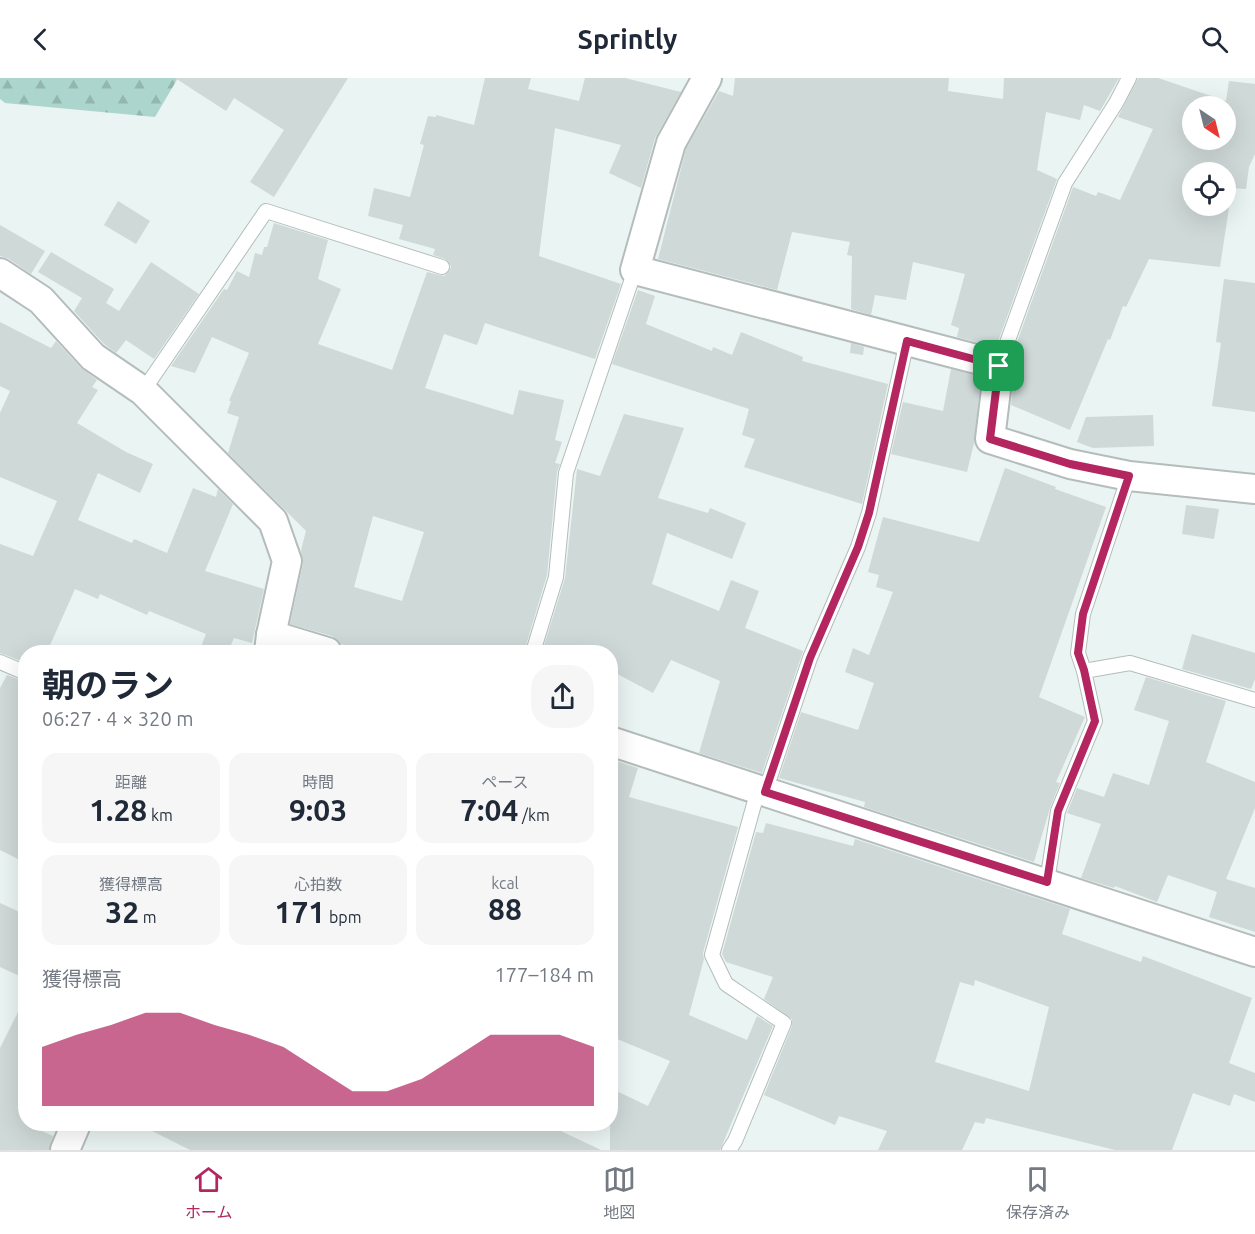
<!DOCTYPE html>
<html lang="ja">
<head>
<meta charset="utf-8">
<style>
  body { margin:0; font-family:Ubuntu,"Noto Sans JP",sans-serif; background:#f6f6f7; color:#1f2937; height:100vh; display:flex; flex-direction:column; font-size:22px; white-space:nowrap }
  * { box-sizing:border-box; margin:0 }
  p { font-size:20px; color:#747a83 }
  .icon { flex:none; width:33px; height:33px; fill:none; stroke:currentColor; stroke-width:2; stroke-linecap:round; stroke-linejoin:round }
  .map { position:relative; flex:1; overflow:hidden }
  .panel { position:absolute; left:18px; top:567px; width:600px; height:486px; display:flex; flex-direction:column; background:#fff; border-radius:24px; box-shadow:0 6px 24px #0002 }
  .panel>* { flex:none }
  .needle { width:39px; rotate:145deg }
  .fabs { position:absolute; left:1182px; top:18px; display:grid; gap:12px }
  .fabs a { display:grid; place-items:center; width:54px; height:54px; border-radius:50%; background:#fff; box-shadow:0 6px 24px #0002; font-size:30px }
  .pin { position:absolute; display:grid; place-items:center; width:51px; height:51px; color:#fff; margin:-26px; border-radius:12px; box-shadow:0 3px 9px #0006 }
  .round { display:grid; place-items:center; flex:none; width:63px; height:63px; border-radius:24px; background:#f6f6f7 }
  .head { display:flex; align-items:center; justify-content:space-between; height:102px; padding:0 24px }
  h1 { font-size:33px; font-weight:700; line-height:45px }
  .metrics { display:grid; grid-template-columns:repeat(3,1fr); gap:9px; height:102px; padding:6px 24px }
  .metrics div { display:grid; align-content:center; border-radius:15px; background:#f6f6f7; text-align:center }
  .metrics b { font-size:30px; font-weight:700 }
  .metrics small { font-size:16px; font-weight:400 }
  .metrics p { font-size:16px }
  .chart { height:168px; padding:12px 24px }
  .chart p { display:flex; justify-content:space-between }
  .chart svg { width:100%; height:108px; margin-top:6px; fill:#b32660; opacity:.7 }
  header { display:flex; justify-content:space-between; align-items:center; height:78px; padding:0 24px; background:#fff; font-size:27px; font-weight:700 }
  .dock { display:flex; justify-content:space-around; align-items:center; height:84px; border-top:2px solid #e0e1e3; background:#fff; font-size:16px; color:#747a83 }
  .dock a { display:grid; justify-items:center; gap:3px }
  .dock .on { color:#b32660 }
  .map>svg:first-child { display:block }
  .forest { fill:url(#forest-firs) }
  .building { fill:#cfd9d7; fill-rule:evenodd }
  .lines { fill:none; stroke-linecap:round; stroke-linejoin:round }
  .lane-casing { stroke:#b4bdbb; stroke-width:16 }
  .street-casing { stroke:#b4bdbb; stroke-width:32 }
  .lane { stroke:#fff; stroke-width:14 }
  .street { stroke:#fff; stroke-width:28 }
  .route-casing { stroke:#fff; stroke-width:12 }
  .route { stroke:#b32660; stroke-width:8 }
</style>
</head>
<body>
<header><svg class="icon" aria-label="back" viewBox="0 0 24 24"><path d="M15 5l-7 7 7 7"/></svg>Sprintly<svg class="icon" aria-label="search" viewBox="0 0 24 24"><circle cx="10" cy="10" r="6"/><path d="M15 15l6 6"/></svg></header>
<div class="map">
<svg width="1255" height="1072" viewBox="0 0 1255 1072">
  <defs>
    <pattern id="forest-firs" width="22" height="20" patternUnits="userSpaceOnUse" patternTransform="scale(1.5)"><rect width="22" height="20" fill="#acd6cd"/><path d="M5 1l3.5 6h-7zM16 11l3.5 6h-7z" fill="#93b7b0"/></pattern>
  </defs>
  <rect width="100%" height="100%" fill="#eaf4f2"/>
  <!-- forest -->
  <path class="forest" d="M 0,0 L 178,0 L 155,39 L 5,25 L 0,21 Z"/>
  <!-- building -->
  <g class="building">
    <path d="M 175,0 L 348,0 L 274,119 L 250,104 L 284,52 L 234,20 L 226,33 Z"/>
    <path d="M 485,0 L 531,0 L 528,11 L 579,23 L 585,0 L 625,0 L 681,14 L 655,60 L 641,110 L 609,95 L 621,67 L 555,50 L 539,178 L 621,206 L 595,281 L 485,245 L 477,267 L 444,256 L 425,310 L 513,337 L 519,312 L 564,322 L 555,362 L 562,364 L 555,385 L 560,386 L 557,394 L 547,497 L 524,574 L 369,574 L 341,566 L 332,558 L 290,546 L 303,486 L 301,472 L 306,453 L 228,375 L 239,339 L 227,335 L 231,323 L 229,323 L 249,275 L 212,259 L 195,295 L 171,288 L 224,211 L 227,212 L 237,193 L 249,199 L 255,175 L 262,177 L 264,169 L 267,169 L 274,145 L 328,162 L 318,201 L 341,211 L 318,266 L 392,292 L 427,194 L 444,198 L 450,192 L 451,188 L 445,181 L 433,177 L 435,171 L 399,161 L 403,147 L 368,138 L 374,110 L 410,119 L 424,67 L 420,66 L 428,38 L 436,39 L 436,37 L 474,47 ZM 373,438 L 424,454 L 402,523 L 354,509 Z"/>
    <path d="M 735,0 L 949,0 L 948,13 L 1003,21 L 1004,0 L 1119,0 L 1100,33 L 1084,27 L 1080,42 L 1046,34 L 1037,92 L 1057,101 L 996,269 L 957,259 L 959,250 L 951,247 L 965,196 L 913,184 L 906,222 L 875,217 L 871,237 L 851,231 L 852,178 L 847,177 L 850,164 L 792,154 L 777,212 L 658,181 L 686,71 L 719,13 L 733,18 Z"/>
    <path d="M 1138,0 L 1158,0 L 1226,23 L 1229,3 L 1255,6 L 1255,76 L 1249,89 L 1246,111 L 1232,110 L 1220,189 L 1149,181 L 1126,229 L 1123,228 L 1110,262 L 1108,261 L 1070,352 L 1011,327 L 1015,289 L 1012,278 L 1073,109 L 1096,118 L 1098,114 L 1120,122 L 1153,51 L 1118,39 ZM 1192,28 L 1226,28 L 1226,62 L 1192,62 ZM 1192,94 L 1226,94 L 1226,128 L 1192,128 Z"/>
    <path d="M 118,123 L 150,143 L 136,166 L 104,147 Z"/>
    <path d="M 0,147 L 45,173 L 31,196 L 9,181 L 0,178 Z"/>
    <path d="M 51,174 L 114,211 L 106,225 L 119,233 L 151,184 L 199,216 L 154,281 L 126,262 L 116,275 L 104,266 L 74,233 L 82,220 L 38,194 Z"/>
    <path d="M 1224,201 L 1255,205 L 1255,334 L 1212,328 L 1221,265 L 1216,264 Z"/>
    <path d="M 638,212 L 655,218 L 646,246 L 712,273 L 713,269 L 732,277 L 741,254 L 803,279 L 802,283 L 888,306 L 862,426 L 744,389 L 755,361 L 742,357 L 749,331 L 612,286 Z"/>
    <path d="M 0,244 L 51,270 L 56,263 L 81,290 L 97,302 L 92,309 L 98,312 L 77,345 L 126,374 L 153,386 L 140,415 L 98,395 L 78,442 L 132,465 L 134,461 L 167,475 L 193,410 L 216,419 L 218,411 L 233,426 L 205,493 L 264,511 L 252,565 L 234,560 L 228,574 L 199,574 L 206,556 L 149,533 L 147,537 L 100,516 L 98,521 L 75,511 L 47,574 L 26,574 L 26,585 L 0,575 L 0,466 L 33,478 L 57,423 L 0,399 L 0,335 L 10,313 L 0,308 Z"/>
    <path d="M 851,265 L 864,269 L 863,277 L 850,275 Z"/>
    <path d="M 951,291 L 981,299 L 974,365 L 967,394 L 891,376 L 903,324 L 943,333 Z"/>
    <path d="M 624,336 L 684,350 L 658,420 L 708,435 L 710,430 L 746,445 L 732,481 L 667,455 L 652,506 L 719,533 L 731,502 L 759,513 L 745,550 L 803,573 L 762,695 L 699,675 L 720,603 L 671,582 L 653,615 L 610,592 L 610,574 L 542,574 L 565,500 L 577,391 L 600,398 Z"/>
    <path d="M 1153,337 L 1154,368 L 1093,370 L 1077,364 L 1086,339 Z"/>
    <path d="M 1005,390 L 1056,409 L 1055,411 L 1106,429 L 1039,619 L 1085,639 L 1056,704 L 1060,705 L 1050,730 L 1034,784 L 864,729 L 865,724 L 779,700 L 801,634 L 858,652 L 874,605 L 845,594 L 853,570 L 869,577 L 893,514 L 876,509 L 879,497 L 868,494 L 883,439 L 979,464 Z"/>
    <path d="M 1186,427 L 1219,431 L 1214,461 L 1182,456 Z"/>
    <path d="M 1192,556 L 1255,575 L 1255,601 L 1251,611 L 1182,591 Z"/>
    <path d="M 7,597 L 26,604 L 26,785 L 0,772 L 0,610 Z"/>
    <path d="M 1146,599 L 1226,623 L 1206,684 L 1255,704 L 1255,730 L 1226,801 L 1255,810 L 1255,854 L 1209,839 L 1217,814 L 1168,797 L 1157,824 L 1115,808 L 1114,810 L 1081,800 L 1101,746 L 1067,735 L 1077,710 L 1104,719 L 1113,695 L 1149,707 L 1169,643 L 1134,632 Z"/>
    <path d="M 610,681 L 638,690 L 629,719 L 738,749 L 703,875 L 704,881 L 689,937 L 747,962 L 757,938 L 773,948 L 720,1072 L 610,1072 L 610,1010 L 648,1028 L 670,983 L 610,958 Z"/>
    <path d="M 766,745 L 853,768 L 855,761 L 1070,831 L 1062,856 L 1141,884 L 1143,878 L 1252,920 L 1229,985 L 1255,995 L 1255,1024 L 1234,1016 L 1230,1028 L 1193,1015 L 1172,1072 L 1115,1072 L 986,1040 L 984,1046 L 975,1044 L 962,1072 L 878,1072 L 887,1053 L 839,1038 L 835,1047 L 764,1017 L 792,948 L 792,941 L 764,921 L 773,899 L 726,884 L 722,876 L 756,754 L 763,755 ZM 975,902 L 1049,929 L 1029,1013 L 935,984 L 960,904 L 974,908 Z"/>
    <path d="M 0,825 L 26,837 L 26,901 L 0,889 Z"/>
    <path d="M 26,918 L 26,1046 L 53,1058 L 49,1072 L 0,1072 L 0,970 Z"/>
    <path d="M 138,1046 L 546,1046 L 601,1072 L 190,1072 Z"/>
  </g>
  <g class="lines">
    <defs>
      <g id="lane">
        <path d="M 999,287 L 1065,105 L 1116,25 L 1129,0"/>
        <path d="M 143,313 L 266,133 L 442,189"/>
        <path d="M 533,574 L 556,499 L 566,395 L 635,192"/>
        <path d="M 0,584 L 26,595"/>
        <path d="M 1084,593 L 1130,585 L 1255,622"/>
        <path d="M 765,714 L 810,580 L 858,469 L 869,435 L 907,263"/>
        <path d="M 1047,804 L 1058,733 L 1095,643 L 1084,593 L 1078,575 L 1083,536 L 1129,398"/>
        <path d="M 729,1072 L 735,1063 L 784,945 L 726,906 L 712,877 L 758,712"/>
      </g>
      <g id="street">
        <path d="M 707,0 L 671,65 L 635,192 L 999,287 L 990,361 L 1070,386 L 1129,398 L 1255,411"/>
        <path d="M 0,195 L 41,222 L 93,279 L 143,313 L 273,443 L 287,483 L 271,557 L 269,574"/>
        <path d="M 271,557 L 327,574"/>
        <path d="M 610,663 L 1255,874"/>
        <path d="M 65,1072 L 76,1046"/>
      </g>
    </defs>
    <!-- lane casing -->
    <use href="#lane" class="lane-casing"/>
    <!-- street casing -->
    <use href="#street" class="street-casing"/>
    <!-- lane -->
    <use href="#lane" class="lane"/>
    <!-- street -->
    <use href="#street" class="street"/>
  </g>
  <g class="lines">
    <defs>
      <path id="route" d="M 907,263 L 999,288 L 990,361 L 1070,386 L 1129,398 L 1083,536 L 1078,575 L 1084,592 L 1095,643 L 1058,733 L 1047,804 L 765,714 L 810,580 L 858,469 L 869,435 Z"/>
    </defs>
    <!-- route casing -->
    <use href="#route" class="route-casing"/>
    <!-- route -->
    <use href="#route" class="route"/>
  </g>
</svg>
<div class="fabs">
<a><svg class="needle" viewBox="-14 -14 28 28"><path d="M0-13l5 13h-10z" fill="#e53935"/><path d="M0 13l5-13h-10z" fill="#747a83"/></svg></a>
<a><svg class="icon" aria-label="locate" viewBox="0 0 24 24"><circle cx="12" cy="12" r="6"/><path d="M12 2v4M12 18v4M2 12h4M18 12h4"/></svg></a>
</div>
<div class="pin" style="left:999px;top:288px;background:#1e9e55"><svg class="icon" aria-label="arrive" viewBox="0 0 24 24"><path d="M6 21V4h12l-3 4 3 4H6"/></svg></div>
<section class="panel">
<div class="head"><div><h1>朝のラン</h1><p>06:27 · 4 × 320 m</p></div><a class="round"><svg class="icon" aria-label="share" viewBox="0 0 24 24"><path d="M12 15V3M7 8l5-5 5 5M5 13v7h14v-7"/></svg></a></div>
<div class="metrics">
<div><p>距離</p><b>1.28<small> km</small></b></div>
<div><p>時間</p><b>9:03</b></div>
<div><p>ペース</p><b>7:04<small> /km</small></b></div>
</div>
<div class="metrics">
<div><p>獲得標高</p><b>32<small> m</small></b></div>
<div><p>心拍数</p><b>171<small> bpm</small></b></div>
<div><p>kcal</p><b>88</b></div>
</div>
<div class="chart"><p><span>獲得標高</span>177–184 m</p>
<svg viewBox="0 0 160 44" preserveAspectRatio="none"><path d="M0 44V20L10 15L20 11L30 6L40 6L50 11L60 15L70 20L80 29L90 38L100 38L110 33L120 24L130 15L140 15L150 15L160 20V44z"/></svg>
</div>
</section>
</div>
<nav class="dock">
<a class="on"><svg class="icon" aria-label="home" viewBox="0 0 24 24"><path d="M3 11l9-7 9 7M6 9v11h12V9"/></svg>ホーム</a>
<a><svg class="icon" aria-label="map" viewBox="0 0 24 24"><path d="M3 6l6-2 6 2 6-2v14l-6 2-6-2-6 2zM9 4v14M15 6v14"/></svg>地図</a>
<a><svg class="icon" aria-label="saved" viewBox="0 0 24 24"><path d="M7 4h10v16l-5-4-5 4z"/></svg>保存済み</a>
</nav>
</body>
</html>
